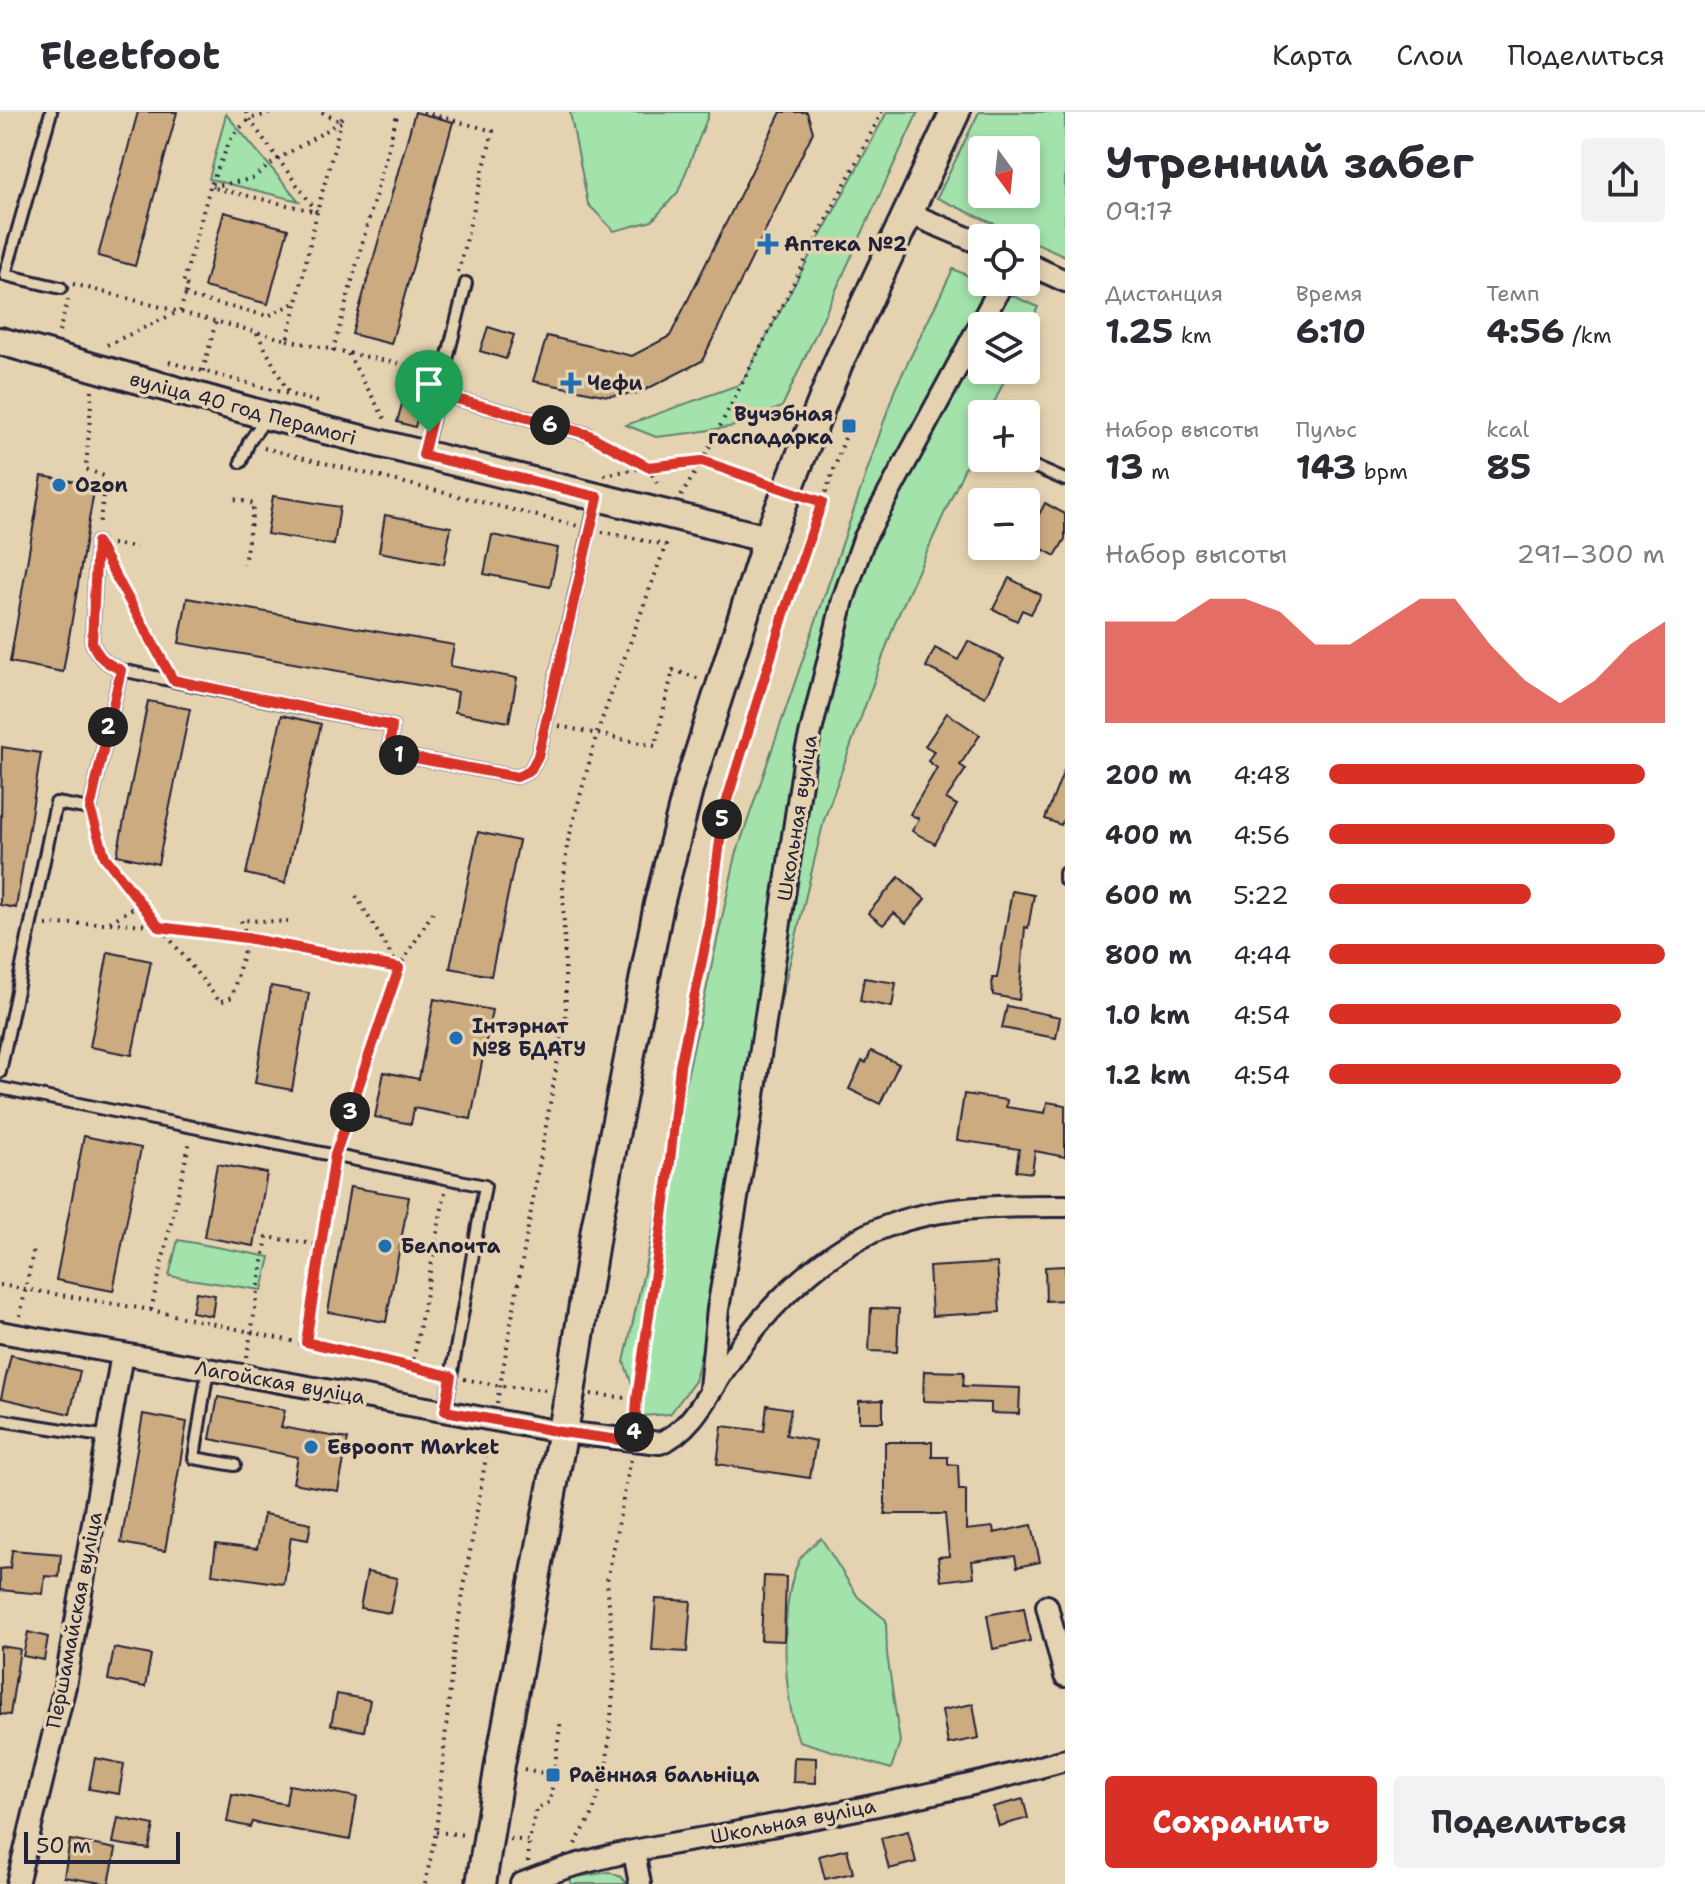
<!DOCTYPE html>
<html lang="ru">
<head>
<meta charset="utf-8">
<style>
  body { margin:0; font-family:"Shantell Sans",sans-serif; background:#f2f2f3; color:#2b2b33; height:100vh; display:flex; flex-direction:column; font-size:30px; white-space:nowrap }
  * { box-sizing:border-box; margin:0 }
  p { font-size:26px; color:#7c7c81 }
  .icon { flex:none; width:44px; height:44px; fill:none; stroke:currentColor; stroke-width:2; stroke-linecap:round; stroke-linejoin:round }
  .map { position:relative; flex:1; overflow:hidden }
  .drawer { display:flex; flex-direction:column; background:#fff; width:640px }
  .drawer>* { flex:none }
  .needle { width:52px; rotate:165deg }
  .tools { position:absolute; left:968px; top:24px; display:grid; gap:16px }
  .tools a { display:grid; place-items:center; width:72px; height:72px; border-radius:8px; background:#fff; box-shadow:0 4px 12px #0003; font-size:40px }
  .scale { position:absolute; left:24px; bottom:20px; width:156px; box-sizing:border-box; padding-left:8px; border:4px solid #22223b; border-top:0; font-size:22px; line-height:28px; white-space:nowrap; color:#22223b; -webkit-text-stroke:6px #e5d2b0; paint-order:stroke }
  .pin { position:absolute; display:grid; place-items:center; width:68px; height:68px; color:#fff; margin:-82px -34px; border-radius:50% 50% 50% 0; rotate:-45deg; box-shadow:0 0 8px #0007 }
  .pin .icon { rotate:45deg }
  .km { position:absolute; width:40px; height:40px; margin:-20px; border-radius:50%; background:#222; color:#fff; font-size:22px; line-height:40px; text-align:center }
  .round { display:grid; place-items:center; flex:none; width:84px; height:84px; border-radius:8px; background:#f2f2f3 }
  .headline { display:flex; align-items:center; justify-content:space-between; height:136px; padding:0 40px }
  h1 { font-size:44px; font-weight:700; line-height:60px }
  .figures { display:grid; grid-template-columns:repeat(3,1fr); gap:12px; height:136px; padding:8px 40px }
  .figures div { display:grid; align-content:center }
  .figures b { font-size:34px; font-weight:700 }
  .figures small { font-size:22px; font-weight:400 }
  .figures p { font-size:22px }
  .chart { height:224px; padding:16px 40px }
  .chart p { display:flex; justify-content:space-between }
  .chart svg { width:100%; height:144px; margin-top:8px; fill:#d93025; opacity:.7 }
  .button { display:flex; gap:16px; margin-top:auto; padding:16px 40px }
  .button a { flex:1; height:92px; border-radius:8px; background:#d93025; color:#fff; font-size:32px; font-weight:700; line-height:92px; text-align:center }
  .button a+a { background:#f2f2f3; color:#2b2b33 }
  ul { padding:0 40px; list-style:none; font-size:26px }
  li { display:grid; grid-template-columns:128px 96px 1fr; align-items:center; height:60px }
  li i { height:20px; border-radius:10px; background:#d93025 }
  header { display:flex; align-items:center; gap:48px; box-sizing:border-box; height:112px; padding:0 40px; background:#fff; border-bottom:2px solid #e1e1e2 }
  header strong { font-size:38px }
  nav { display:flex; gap:44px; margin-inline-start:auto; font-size:28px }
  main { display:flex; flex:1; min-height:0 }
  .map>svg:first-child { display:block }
  .green { fill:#a3e2aa; stroke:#628272; stroke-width:2; fill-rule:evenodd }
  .building { fill:#cdab80; stroke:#22223b; stroke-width:2 }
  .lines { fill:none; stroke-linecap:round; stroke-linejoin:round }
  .service-casing { stroke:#22223b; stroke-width:16 }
  .minor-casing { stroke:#22223b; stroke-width:26 }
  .tertiary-casing { stroke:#22223b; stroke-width:32 }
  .secondary-casing { stroke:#22223b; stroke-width:34 }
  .path { stroke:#22223b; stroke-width:4; stroke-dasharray:2 6; stroke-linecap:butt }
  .service { stroke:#e5d2b0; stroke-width:10 }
  .minor { stroke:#e5d2b0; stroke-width:20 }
  .tertiary { stroke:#e5d2b0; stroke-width:26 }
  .secondary { stroke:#e5d2b0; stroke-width:28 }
  .route-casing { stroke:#fff; stroke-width:16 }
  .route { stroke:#d93025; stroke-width:10 }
  .poi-dot { fill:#1f6fb2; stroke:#e5d2b0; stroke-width:3 }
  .labels { text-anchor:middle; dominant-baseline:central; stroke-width:7; stroke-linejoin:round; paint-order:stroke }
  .poi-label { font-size:20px; font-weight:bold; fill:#22223b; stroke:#e5d2b0; text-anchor:start }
  .street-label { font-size:20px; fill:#22223b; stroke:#e5d2b0 }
</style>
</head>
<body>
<header>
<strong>Fleetfoot</strong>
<nav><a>Карта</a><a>Слои</a><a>Поделиться</a></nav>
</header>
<main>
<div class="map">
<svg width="1065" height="1772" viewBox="0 0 1065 1772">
  <rect width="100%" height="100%" fill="#e5d2b0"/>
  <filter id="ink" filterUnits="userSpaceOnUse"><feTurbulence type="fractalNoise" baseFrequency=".0125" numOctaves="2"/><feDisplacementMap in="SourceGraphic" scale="16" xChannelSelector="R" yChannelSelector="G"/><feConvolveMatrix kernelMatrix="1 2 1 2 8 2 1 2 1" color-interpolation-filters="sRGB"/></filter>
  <g filter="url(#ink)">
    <!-- green -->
    <g class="green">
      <path d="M 570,0 L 708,0 L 708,4 L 678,80 L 652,109 L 614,119 L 588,92 Z"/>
      <path d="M 887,0 L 918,0 L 782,295 L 735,314 L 691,321 L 656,325 L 626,313 L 741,272 Z"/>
      <path d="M 979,0 L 1065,0 L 1065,144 L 937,86 ZM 1026,38 L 1026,82 L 982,82 L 982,38 Z"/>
      <path d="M 226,2 L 299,89 L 209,67 Z"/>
      <path d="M 953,157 L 1038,195 L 1026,221 L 1026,214 L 982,214 L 982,258 L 1009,258 L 989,302 L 982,302 L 982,318 L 896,508 L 824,708 L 761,971 L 695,1269 L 670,1302 L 643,1304 L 624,1250 L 736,743 L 895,277 Z"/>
      <path d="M 178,1128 L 270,1145 L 262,1178 L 169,1164 Z"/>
      <path d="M 821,1426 L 858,1485 L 886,1508 L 887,1542 L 900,1630 L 891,1657 L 799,1629 C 783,1586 779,1491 799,1449 C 803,1440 814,1433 821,1426 Z"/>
      <path d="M 609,1760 L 621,1765 L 627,1772 L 571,1772 L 570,1766 Z"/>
    </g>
    <!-- building -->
    <g class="building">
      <path d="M 138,0 L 177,0 L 135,154 L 98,144 Z"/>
      <path d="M 415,0 L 453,10 L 391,232 L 352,222 Z"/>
      <path d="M 781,0 L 807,0 L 813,20 L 702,249 L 639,281 L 608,284 L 533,269 L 547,224 L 632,244 L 670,224 Z"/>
      <path d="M 224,100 L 288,117 L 268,192 L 204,175 Z"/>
      <path d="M 488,215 L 514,223 L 506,247 L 480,239 Z"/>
      <path d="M 407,274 L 425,279 L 415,315 L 397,310 Z"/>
      <path d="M 42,364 L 95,373 L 63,560 L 10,550 Z"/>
      <path d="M 273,384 L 340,395 L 334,433 L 267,422 Z"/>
      <path d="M 1045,391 L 1065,402 L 1065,427 L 1055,444 L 1026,428 Z"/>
      <path d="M 385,403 L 451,415 L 444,452 L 379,440 Z"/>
      <path d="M 492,423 L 558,436 L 550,475 L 484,462 Z"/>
      <path d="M 1009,466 L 1041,483 L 1031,502 L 1022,498 L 1017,509 L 993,497 Z"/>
      <path d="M 187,486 L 454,533 L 450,554 L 517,566 L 509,610 L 455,600 L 458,580 L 179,531 Z"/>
      <path d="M 968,529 L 1004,547 L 985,585 L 926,555 L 935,536 L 958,548 Z"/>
      <path d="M 148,589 L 190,597 L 158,752 L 117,743 Z"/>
      <path d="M 947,601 L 980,623 L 960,653 L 966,657 L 946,687 L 957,693 L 935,732 L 912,719 L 919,707 L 910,702 L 937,656 L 928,649 L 934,639 L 925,634 Z"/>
      <path d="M 282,603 L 321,612 L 285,771 L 246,762 Z"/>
      <path d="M 2,635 L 41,641 L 16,796 L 0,793 Z"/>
      <path d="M 1064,658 L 1065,704 L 1061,713 L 1045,707 Z"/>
      <path d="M 478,720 L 519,729 L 491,864 L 450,856 Z"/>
      <path d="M 899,765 L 925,787 L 906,811 L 894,801 L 883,813 L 868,801 Z"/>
      <path d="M 1012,779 L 1034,783 L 1028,816 L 1025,815 L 1019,888 L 993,883 L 992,866 L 997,866 Z"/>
      <path d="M 108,840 L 151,849 L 132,943 L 90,935 Z"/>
      <path d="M 864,866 L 896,871 L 892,895 L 860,889 Z"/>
      <path d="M 271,874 L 309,881 L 292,978 L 255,971 Z"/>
      <path d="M 434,887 L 492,898 L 471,1007 L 414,996 L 411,1012 L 375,1005 L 384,960 L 419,967 Z"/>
      <path d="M 1007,894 L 1060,905 L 1056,926 L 1002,916 Z"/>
      <path d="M 871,939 L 899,952 L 880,992 L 849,977 L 862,949 L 866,951 Z"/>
      <path d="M 964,982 L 1007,988 L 1006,995 L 1045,1001 L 1047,990 L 1065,993 L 1065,1045 L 1035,1039 L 1032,1061 L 1016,1059 L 1019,1037 L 957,1028 Z"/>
      <path d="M 84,1024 L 141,1036 L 113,1179 L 56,1168 Z"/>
      <path d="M 217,1052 L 267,1061 L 254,1134 L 204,1125 Z"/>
      <path d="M 350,1075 L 409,1085 L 386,1210 L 328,1200 Z"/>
      <path d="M 997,1151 L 1000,1200 L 932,1204 L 929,1155 Z"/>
      <path d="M 1065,1154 L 1065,1188 L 1046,1189 L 1045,1155 Z"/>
      <path d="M 196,1180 L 215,1183 L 212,1204 L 192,1200 Z"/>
      <path d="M 871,1196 L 899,1197 L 897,1240 L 869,1239 Z"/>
      <path d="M 11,1243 L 80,1259 L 70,1302 L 1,1286 Z"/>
      <path d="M 924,1259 L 964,1260 L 963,1274 L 1020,1276 L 1019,1302 L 991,1301 L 991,1291 L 923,1289 Z"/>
      <path d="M 218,1285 L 285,1298 L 281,1315 L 348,1327 L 338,1379 L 293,1371 L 298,1345 L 210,1327 Z"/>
      <path d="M 883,1288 L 883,1310 L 859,1310 L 859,1289 Z"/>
      <path d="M 767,1293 L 791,1297 L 786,1323 L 816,1329 L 810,1366 L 717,1352 L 722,1314 L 764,1319 Z"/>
      <path d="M 143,1302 L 187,1310 L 165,1439 L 121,1431 Z"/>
      <path d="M 885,1330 L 932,1330 L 932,1345 L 948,1345 L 948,1352 L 958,1353 L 959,1378 L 966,1378 L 966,1418 L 993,1415 L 994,1421 L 1032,1413 L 1040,1450 L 1017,1455 L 1015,1444 L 972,1449 L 974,1465 L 941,1469 L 938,1445 L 949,1444 L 945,1402 L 885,1402 Z"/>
      <path d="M 264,1402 L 311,1411 L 308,1428 L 291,1425 L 284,1472 L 212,1462 L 216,1432 L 257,1437 Z"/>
      <path d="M 12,1438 L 61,1442 L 59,1465 L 45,1464 L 43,1482 L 0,1478 L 0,1457 L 10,1456 Z"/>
      <path d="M 367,1460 L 397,1466 L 390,1501 L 360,1496 Z"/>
      <path d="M 764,1464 L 786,1465 L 784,1529 L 761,1528 Z"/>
      <path d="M 656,1487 L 691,1489 L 687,1540 L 652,1538 Z"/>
      <path d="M 1024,1496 L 1030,1529 L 993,1537 L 987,1503 Z"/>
      <path d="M 28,1520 L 48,1525 L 44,1548 L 23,1544 Z"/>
      <path d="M 0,1534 L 20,1537 L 10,1603 L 0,1602 Z"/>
      <path d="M 114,1536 L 151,1543 L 145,1575 L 108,1568 Z"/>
      <path d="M 337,1582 L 370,1588 L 364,1619 L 331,1613 Z"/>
      <path d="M 973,1592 L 979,1626 L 948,1632 L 942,1598 Z"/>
      <path d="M 794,1645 L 816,1646 L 816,1671 L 793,1670 Z"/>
      <path d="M 95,1646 L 124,1652 L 119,1682 L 89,1677 Z"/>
      <path d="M 289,1673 L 357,1685 L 350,1728 L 252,1710 L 250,1715 L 227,1710 L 232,1682 L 286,1692 Z"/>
      <path d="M 1023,1687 L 1028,1706 L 999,1714 L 993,1695 Z"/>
      <path d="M 118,1706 L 154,1713 L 149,1737 L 113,1731 Z"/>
      <path d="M 908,1719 L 916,1750 L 889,1757 L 881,1726 Z"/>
      <path d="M 70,1728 L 116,1737 L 109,1772 L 64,1765 Z"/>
      <path d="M 847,1737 L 853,1761 L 825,1767 L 819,1744 Z"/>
    </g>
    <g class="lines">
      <defs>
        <g id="service">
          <path d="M 51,0 L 5,163 L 61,176"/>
          <path d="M 438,282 L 587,322"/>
          <path d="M 424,340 L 466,171"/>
          <path d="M 1014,346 L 1065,368"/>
          <path d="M 241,350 L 249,330 L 266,306"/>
          <path d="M 97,430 L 92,530 C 98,546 106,551 121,558 L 392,614 L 389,641 L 517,665 L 530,659 L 538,644 L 597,387"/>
          <path d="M 1065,761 L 1065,768"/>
          <path d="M 0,960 L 56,691 L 90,697 L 121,558"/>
          <path d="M 0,976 L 485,1074 L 445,1299"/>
          <path d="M 208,1257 L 194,1346 L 235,1353"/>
          <path d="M 0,1308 L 108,1325"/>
        </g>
        <g id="minor">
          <path d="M 908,101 L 982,132"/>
          <path d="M 1026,151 L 1065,169"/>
          <path d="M 0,1220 L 561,1320 L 660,1331 C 693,1318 710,1277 730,1249 C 768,1194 825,1136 890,1113 C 944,1093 1009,1094 1065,1094"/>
          <path d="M 710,1276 L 718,1197 L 750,1010 L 805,644 L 843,488 L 864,427 L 1003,170"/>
          <path d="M 1047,1494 L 1065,1564"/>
          <path d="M 634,1740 L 640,1772"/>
          <path d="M 17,1772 L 65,1574 L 122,1242"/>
          <path d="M 521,1772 C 589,1743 667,1733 739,1720 C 848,1699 958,1679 1065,1648"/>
        </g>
        <path id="tertiary" d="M 0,229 L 268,304 L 768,427"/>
        <path id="secondary" d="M 481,1772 L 500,1652 L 570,1281 L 596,1117 L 659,792 L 689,674 L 768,427 L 838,251 L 955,0"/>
      </defs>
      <!-- service casing -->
      <use href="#service" class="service-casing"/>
      <!-- minor casing -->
      <use href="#minor" class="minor-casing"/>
      <!-- tertiary casing -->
      <use href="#tertiary" class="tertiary-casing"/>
      <!-- secondary casing -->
      <use href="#secondary" class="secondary-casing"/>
      <!-- path -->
      <g class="path">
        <path d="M 246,0 L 249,7 L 317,100 L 341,10 L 278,47 L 251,67 L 210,75 L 232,24 L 249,7 L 274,0"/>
        <path d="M 322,0 L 341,10 L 344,0"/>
        <path d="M 423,0 L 493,19 L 458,160"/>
        <path d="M 73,172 L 287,228 L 297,190"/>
        <path d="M 59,220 L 68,188"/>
        <path d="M 257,221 L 289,282"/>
        <path d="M 287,228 L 429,258"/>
        <path d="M 107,233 L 180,199 L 185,184 L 268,204 L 297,190 L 317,100 L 210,75 L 183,172 L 188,174 L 185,184"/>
        <path d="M 333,239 L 398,0"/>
        <path d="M 348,242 L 386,309"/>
        <path d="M 169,250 L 318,290"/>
        <path d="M 203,259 L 216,209"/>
        <path d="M 92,278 L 86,357 L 106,365 L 99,415"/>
        <path d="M 599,329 L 648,355 L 660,376"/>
        <path d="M 264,336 L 578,414"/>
        <path d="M 604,363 L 648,355 L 702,349 L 767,371"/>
        <path d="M 681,384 L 702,349 L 882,0"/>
        <path d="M 235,387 L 254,392 L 244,452"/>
        <path d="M 602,420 L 666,433"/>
        <path d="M 112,432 L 136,435"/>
        <path d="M 112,456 L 165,553"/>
        <path d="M 559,614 L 655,634 L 673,558 L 700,567"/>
        <path d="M 94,710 L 105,745 L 220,890 L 232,885 L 247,826 L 241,808 L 288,810"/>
        <path d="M 356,784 L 399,856"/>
        <path d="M 110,810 L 141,791"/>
        <path d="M 46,813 C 66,812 87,811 107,811 C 205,813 304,837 399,856"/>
        <path d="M 339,1031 L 399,856 L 434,798"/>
        <path d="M 0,1173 L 151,1198 L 436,1261"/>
        <path d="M 151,1198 L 190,1029"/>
        <path d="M 20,1204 L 34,1136"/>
        <path d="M 306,1230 L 333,1059"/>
        <path d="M 247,1245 L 267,1125 L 320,1133"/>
        <path d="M 412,1255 L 445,1080"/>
        <path d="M 464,1267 L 501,1274 L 547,1278"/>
        <path d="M 591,1282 L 637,1287"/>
        <path d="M 497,1291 L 566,901 L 563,776 L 567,733 L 597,621 L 668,427"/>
        <path d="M 635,1310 L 680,954 L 708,820 L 724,698 L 786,495 L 849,314 L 838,310"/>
        <path d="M 524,1657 L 553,1663"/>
        <path d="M 436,1720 L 466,1723"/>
        <path d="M 510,1727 L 529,1729 L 536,1697 L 550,1690 L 561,1607"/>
        <path d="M 575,1732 L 592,1703 L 606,1659 L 615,1561 L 607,1469 L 631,1347"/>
        <path d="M 528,1750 L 529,1729"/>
        <path d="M 425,1772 L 436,1720 L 454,1535 L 489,1327"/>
      </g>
      <!-- service -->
      <use href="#service" class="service"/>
      <!-- minor -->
      <use href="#minor" class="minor"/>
      <!-- tertiary -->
      <use href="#tertiary" class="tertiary"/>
      <!-- secondary -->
      <use href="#secondary" class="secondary"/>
    </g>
  </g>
  <g class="lines" filter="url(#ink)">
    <defs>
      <path id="route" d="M 438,282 L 587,322 L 648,355 L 702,349 L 822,390 L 786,495 L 724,698 L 708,820 L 680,954 L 668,1068 L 637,1287 L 634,1330 L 561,1320 L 445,1299 L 451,1264 L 306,1230 L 335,1043 L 399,856 L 247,826 L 159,815 L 105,745 L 90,697 L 121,558 C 106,551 98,546 92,530 L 97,430 L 173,568 L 392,614 L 389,641 L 517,665 L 530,659 L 538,644 L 598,385 L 423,343 Z"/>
    </defs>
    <!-- route casing -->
    <use href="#route" class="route-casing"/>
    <!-- route -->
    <use href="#route" class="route"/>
  </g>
  <!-- markers -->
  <g class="poi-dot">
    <path d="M764 120h8v8h8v8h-8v8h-8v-8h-8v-8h8z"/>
    <path d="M567 259h8v8h8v8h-8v8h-8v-8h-8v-8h8z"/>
    <rect x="841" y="306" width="16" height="16" rx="4"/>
    <circle cx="59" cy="373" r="8"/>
    <circle cx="456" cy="926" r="8"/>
    <circle cx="385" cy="1134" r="8"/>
    <circle cx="311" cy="1335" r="8"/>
    <rect x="545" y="1655" width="16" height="16" rx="4"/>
  </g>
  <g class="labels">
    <!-- poi labels -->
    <g class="poi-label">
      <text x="784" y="132">Аптека №2</text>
      <text x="587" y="271">Чефи</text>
      <text x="833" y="302" text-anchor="end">Вучэбная<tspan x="833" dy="23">гаспадарка</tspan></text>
      <text x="75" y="373">Ozon</text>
      <text x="472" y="914">Інтэрнат<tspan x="472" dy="23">№8 БДАТУ</tspan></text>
      <text x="401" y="1134">Белпочта</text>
      <text x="327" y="1335">Евроопт Market</text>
      <text x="569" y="1663">Раённая бальніца</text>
    </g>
    <!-- street labels -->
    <g class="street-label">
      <text transform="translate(243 296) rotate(15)">вуліца 40 год Перамогі</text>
      <text transform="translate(797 706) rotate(-81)">Школьная вуліца</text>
      <text transform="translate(280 1270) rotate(10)">Лагойская вуліца</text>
      <text transform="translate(74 1508) rotate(-79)">Першамайская вуліца</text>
      <text transform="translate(793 1709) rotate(-11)">Школьная вуліца</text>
    </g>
  </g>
</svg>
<div class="tools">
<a><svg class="needle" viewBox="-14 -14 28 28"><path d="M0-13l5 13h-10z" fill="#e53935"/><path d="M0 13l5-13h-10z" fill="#7c7c81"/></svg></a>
<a><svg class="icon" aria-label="locate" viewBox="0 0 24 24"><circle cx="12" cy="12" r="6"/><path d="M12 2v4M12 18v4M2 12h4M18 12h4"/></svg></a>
<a><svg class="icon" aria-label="layers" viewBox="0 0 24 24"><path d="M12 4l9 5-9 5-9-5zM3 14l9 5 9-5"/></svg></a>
<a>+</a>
<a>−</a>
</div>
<div class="scale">50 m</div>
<div class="pin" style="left:429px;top:320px;background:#1e9e55"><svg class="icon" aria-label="arrive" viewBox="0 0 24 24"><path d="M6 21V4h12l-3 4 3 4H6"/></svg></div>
<b class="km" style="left:399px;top:643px">1</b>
<b class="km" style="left:108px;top:615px">2</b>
<b class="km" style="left:350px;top:1000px">3</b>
<b class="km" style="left:634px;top:1320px">4</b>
<b class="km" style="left:722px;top:707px">5</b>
<b class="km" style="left:550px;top:313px">6</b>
</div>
<section class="drawer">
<div class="headline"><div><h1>Утренний забег</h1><p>09:17</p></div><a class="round"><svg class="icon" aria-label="share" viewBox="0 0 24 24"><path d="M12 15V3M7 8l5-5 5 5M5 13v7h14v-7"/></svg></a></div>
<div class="figures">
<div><p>Дистанция</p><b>1.25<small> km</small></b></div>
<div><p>Время</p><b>6:10</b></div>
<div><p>Темп</p><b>4:56<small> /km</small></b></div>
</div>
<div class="figures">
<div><p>Набор высоты</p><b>13<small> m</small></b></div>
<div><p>Пульс</p><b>143<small> bpm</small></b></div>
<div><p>kcal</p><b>85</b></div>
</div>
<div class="chart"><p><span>Набор высоты</span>291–300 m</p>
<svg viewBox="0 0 160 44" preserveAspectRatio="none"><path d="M0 44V13L10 13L20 13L30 6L40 6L50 10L60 20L70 20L80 13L90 6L100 6L110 20L120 31L130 38L140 31L150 20L160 13V44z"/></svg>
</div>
<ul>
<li><b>200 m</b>4:48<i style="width:94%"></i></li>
<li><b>400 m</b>4:56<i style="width:85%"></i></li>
<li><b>600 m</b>5:22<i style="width:60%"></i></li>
<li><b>800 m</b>4:44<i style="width:100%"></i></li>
<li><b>1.0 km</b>4:54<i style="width:87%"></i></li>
<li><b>1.2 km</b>4:54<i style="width:87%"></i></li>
</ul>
<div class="button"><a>Сохранить</a><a>Поделиться</a></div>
</section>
</main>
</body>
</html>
